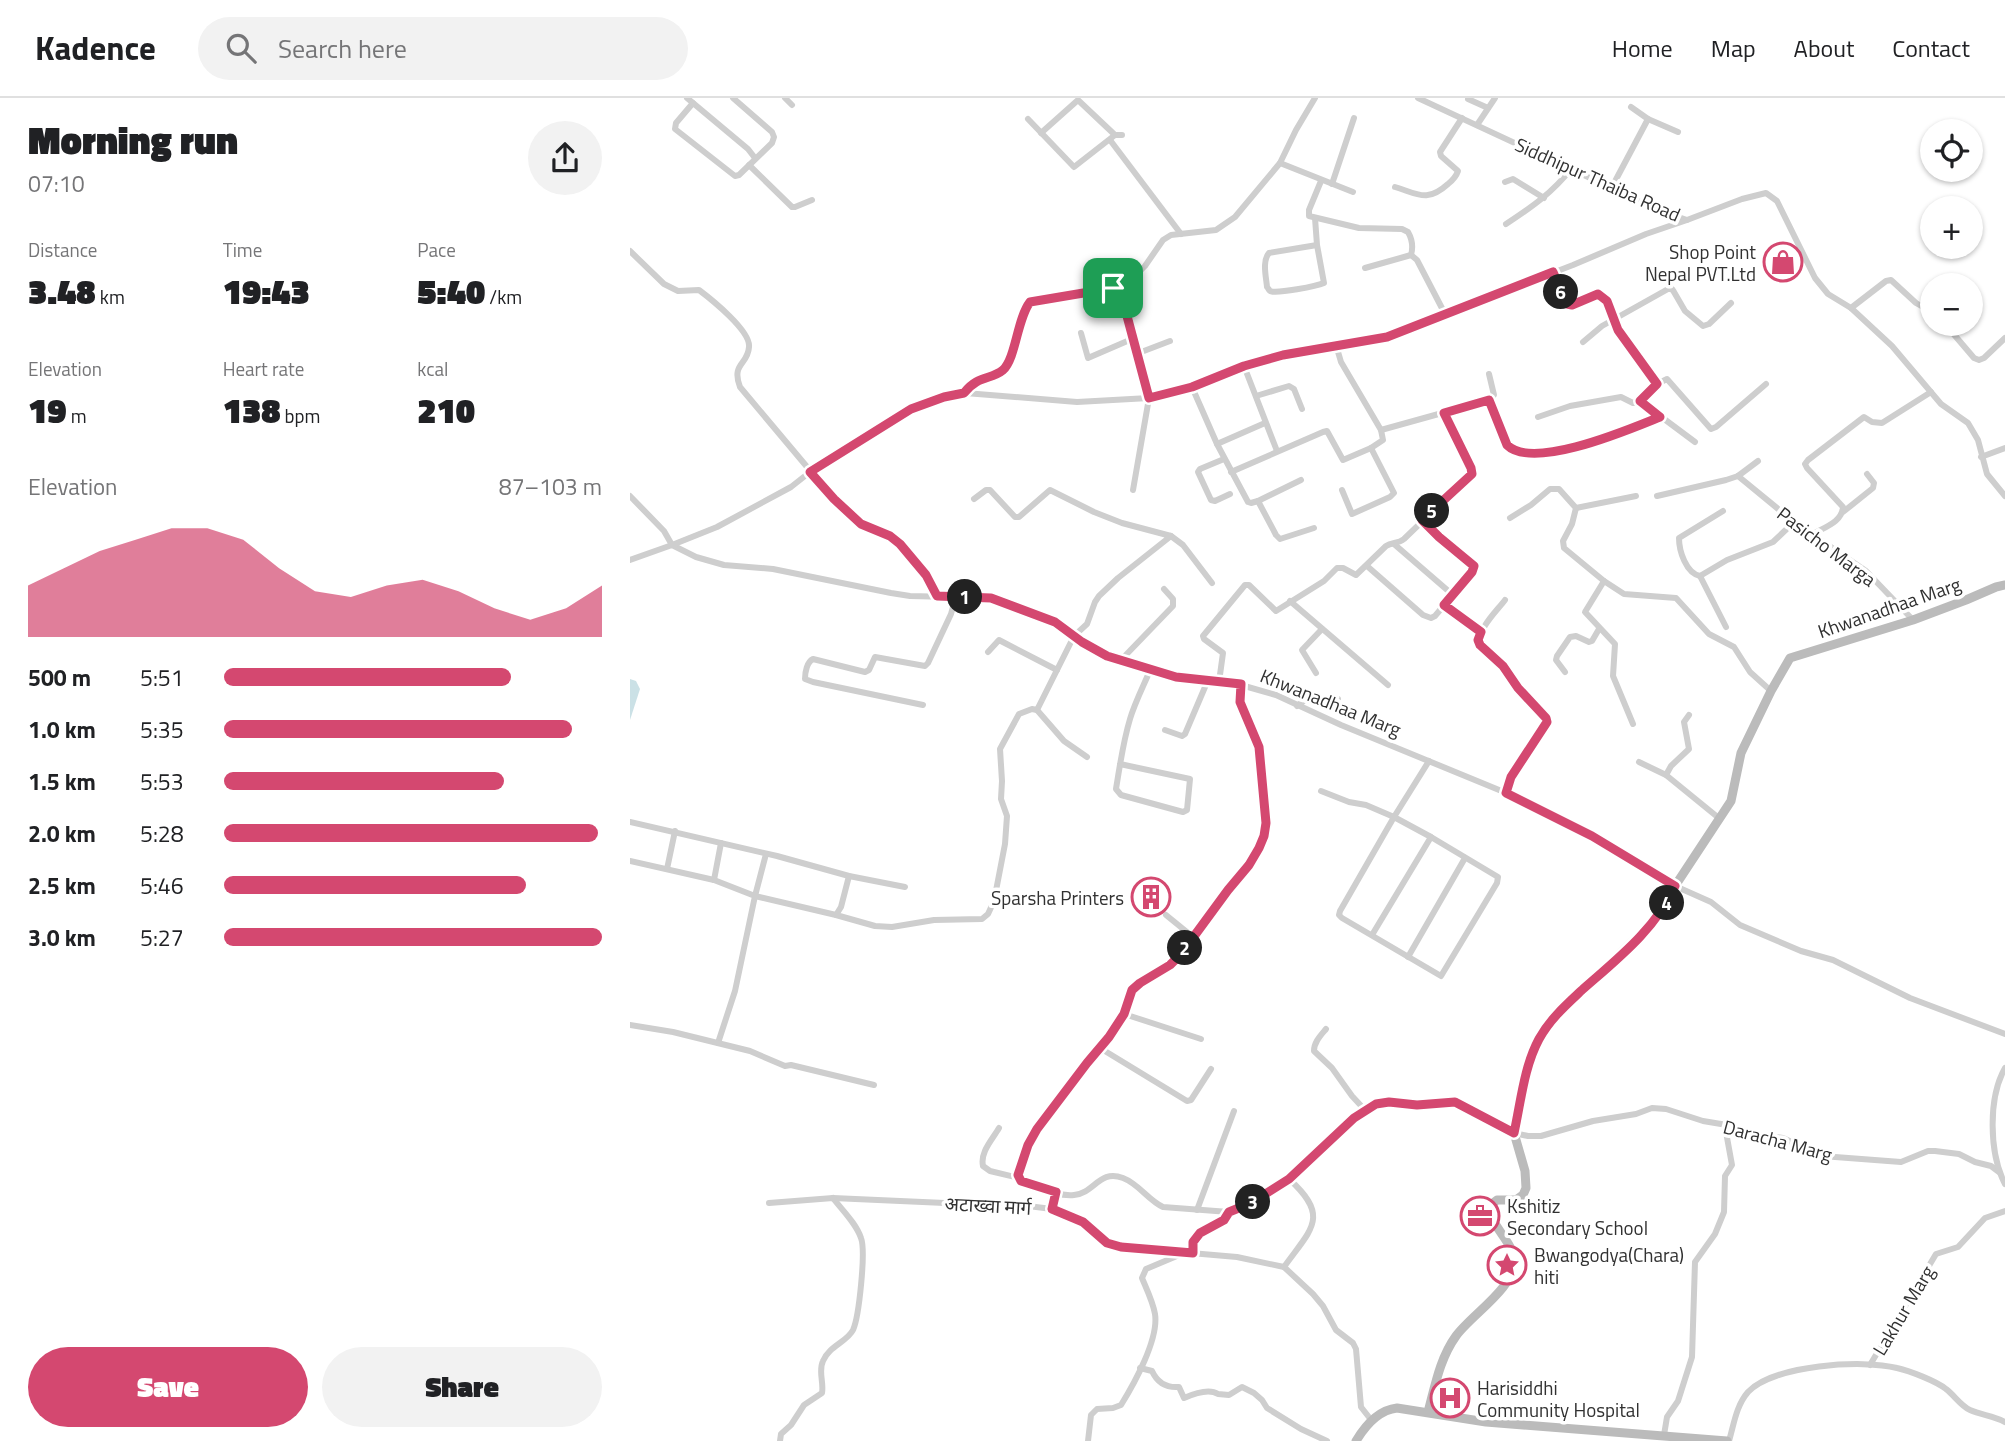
<!DOCTYPE html>
<html lang="en">
<head>
<meta charset="utf-8">
<style>
  body { margin:0; font-family:"Titillium Web","Noto Sans Devanagari",sans-serif; background:#f2f2f2; color:#202124; height:100vh; display:flex; flex-direction:column; font-size:26px; white-space:nowrap }
  * { box-sizing:border-box; margin:0 }
  p { font-size:23px; color:#757577 }
  .icon { flex:none; width:38px; height:38px; fill:none; stroke:currentColor; stroke-width:2; stroke-linecap:round; stroke-linejoin:round }
  .map { position:relative; flex:1; overflow:hidden }
  .drawer { display:flex; flex-direction:column; background:#fff; width:630px }
  .drawer>* { flex:none }
  .buttons { position:absolute; left:1290px; top:21px; display:grid; gap:14px }
  .buttons a { display:grid; place-items:center; width:63px; height:63px; border-radius:50%; background:#fff; box-shadow:0 2px 5px #0004; font-size:35px }
  .pin { position:absolute; display:grid; place-items:center; width:60px; height:60px; color:#fff; margin:-30px; border-radius:14px; box-shadow:0 4px 10px #0006 }
  .km { position:absolute; width:35px; height:35px; margin:-18px; border-radius:50%; background:#222; color:#fff; font-size:19px; line-height:35px; text-align:center }
  .round { display:grid; place-items:center; flex:none; width:74px; height:74px; border-radius:37px; background:#f2f2f2 }
  .summary { display:flex; align-items:center; justify-content:space-between; height:119px; padding:0 28px }
  h1 { font-size:38px; font-weight:800; line-height:52px }
  .stats { display:grid; grid-template-columns:repeat(3,1fr); gap:10px; height:119px; padding:7px 28px }
  .stats div { display:grid; align-content:center }
  .stats b { font-size:35px; font-weight:800 }
  .stats small { font-size:19px; font-weight:400 }
  .stats p { font-size:19px }
  .chart { height:196px; padding:14px 28px }
  .chart p { display:flex; justify-content:space-between }
  .chart svg { width:100%; height:126px; margin-top:7px; fill:#d44870; opacity:.7 }
  .action { display:flex; gap:14px; margin-top:auto; padding:14px 28px }
  .action a { flex:1; height:80px; border-radius:42px; background:#d44870; color:#fff; font-size:28px; font-weight:800; line-height:80px; text-align:center }
  .action a+a { background:#f2f2f2; color:#202124 }
  ul { padding:0 28px; list-style:none; font-size:23px }
  li { display:grid; grid-template-columns:112px 84px 1fr; align-items:center; height:52px }
  li i { height:18px; border-radius:9px; background:#d44870 }
  header { display:flex; align-items:center; gap:42px; box-sizing:border-box; height:98px; padding:0 35px; background:#fff; border-bottom:2px solid #e0e0e0 }
  header strong { font-size:33px }
  nav { display:flex; gap:38px; margin-inline-start:auto; font-size:24px }
  .search { width:490px; height:63px; background:#f2f2f2; display:flex; align-items:center; gap:18px; box-sizing:border-box; padding:0 24px; border-radius:38px; color:#757577; font-size:26px }
  main { display:flex; flex:1; min-height:0 }
  .map>svg:first-child { display:block }
  .water { fill:#cbe1e6 }
  .lines { fill:none; stroke-linecap:round; stroke-linejoin:round }
  .street { stroke:#cecece; stroke-width:6 }
  .secondary { stroke:#bbb; stroke-width:9 }
  .route-casing { stroke:#fff; stroke-width:14 }
  .route { stroke:#d44870; stroke-width:9 }
  .labels { text-anchor:middle; dominant-baseline:central; stroke-width:7; stroke-linejoin:round; paint-order:stroke }
  .street-label { font-size:19px; fill:#313131; stroke:#fff }
  .poi-label { font-size:19px; fill:#313131; stroke:#fff; text-anchor:start }
</style>
</head>
<body>
<header>
<strong>Kadence</strong>
<div class="search"><svg class="icon" aria-label="search" viewBox="0 0 24 24"><circle cx="10" cy="10" r="6"/><path d="M15 15l6 6"/></svg>Search here</div>
<nav><a>Home</a><a>Map</a><a>About</a><a>Contact</a></nav>
</header>
<main>
<section class="drawer">
<div class="summary"><div><h1>Morning run</h1><p>07:10</p></div><a class="round"><svg class="icon" aria-label="share" viewBox="0 0 24 24"><path d="M12 15V3M7 8l5-5 5 5M5 13v7h14v-7"/></svg></a></div>
<div class="stats">
<div><p>Distance</p><b>3.48<small> km</small></b></div>
<div><p>Time</p><b>19:43</b></div>
<div><p>Pace</p><b>5:40<small> /km</small></b></div>
</div>
<div class="stats">
<div><p>Elevation</p><b>19<small> m</small></b></div>
<div><p>Heart rate</p><b>138<small> bpm</small></b></div>
<div><p>kcal</p><b>210</b></div>
</div>
<div class="chart"><p><span>Elevation</span>87–103 m</p>
<svg viewBox="0 0 160 44" preserveAspectRatio="none"><path d="M0 44V26L10 20L20 14L30 10L40 6L50 6L60 10L70 20L80 28L90 30L100 26L110 24L120 28L130 34L140 38L150 34L160 26V44z"/></svg>
</div>
<ul>
<li><b>500 m</b>5:51<i style="width:76%"></i></li>
<li><b>1.0 km</b>5:35<i style="width:92%"></i></li>
<li><b>1.5 km</b>5:53<i style="width:74%"></i></li>
<li><b>2.0 km</b>5:28<i style="width:99%"></i></li>
<li><b>2.5 km</b>5:46<i style="width:80%"></i></li>
<li><b>3.0 km</b>5:27<i style="width:100%"></i></li>
</ul>
<div class="action"><a>Save</a><a>Share</a></div>
</section>
<div class="map">
<svg width="1375" height="1343" viewBox="0 0 1375 1343">
  <rect width="100%" height="100%" fill="#fff"/>
  <!-- water -->
  <path class="water" d="M 0,581 L 6,583 L 10,591 L 0,622 Z"/>
  <g class="lines">
    <!-- street -->
    <g class="street">
      <path d="M 57,0 L 118,51 L 125,60"/>
      <path d="M 155,0 L 162,7"/>
      <path d="M 788,0 L 1031,113 L 1057,122 L 1112,101 L 1136,95 L 1147,103 L 1185,180 L 1198,196 L 1221,210 L 1262,248 L 1311,306 L 1338,325 L 1348,342 L 1357,376 L 1375,398"/>
      <path d="M 838,1 L 858,10"/>
      <path d="M 63,5 L 46,25 L 45,31 L 105,78 L 109,77 L 142,45 L 144,39 L 142,34 L 103,0"/>
      <path d="M 1001,9 L 1018,21 L 1048,34"/>
      <path d="M 398,21 L 444,69 L 485,37 L 492,37"/>
      <path d="M 847,27 L 865,0"/>
      <path d="M 411,35 L 448,2 L 485,37"/>
      <path d="M 480,42 L 551,136"/>
      <path d="M 650,65 L 723,94"/>
      <path d="M 119,67 L 162,109 L 165,109 L 182,102"/>
      <path d="M 691,83 L 679,112 L 679,118 L 729,130 L 772,131 L 778,134 C 782,141 783,150 781,157 L 735,170"/>
      <path d="M 875,84 L 883,81 L 914,100"/>
      <path d="M 702,86 L 724,20"/>
      <path d="M 765,89 C 788,96 797,105 818,86 C 823,82 826,79 828,73 L 811,58 L 810,54 L 832,20"/>
      <path d="M 982,89 L 1018,21"/>
      <path d="M 685,120 L 687,147 L 694,185 C 687,188 647,196 640,193 C 639,192 638,190 637,189 C 636,178 632,163 639,155 L 687,147"/>
      <path d="M 876,126 C 902,109 922,95 942,70"/>
      <path d="M 0,153 L 34,186 L 48,193 L 69,192 C 81,201 121,233 119,249 C 118,267 101,265 110,289 L 204,401 L 231,426 L 260,438 L 270,446 L 296,477 L 307,498"/>
      <path d="M 781,157 L 787,162 L 815,216"/>
      <path d="M 923,174 L 937,206 C 948,207 956,195 967,196 C 980,197 984,224 988,233 C 997,250 1014,272 1027,286 L 1010,303 L 1065,344"/>
      <path d="M 1221,210 L 1256,183 L 1261,182 L 1286,205 L 1302,214"/>
      <path d="M 1315,226 L 1344,260 L 1349,262 L 1354,260 L 1375,240"/>
      <path d="M 451,235 L 458,260 L 502,241"/>
      <path d="M 953,244 L 972,228 L 1038,191 L 1042,191 L 1044,194 L 1055,213 L 1073,228 L 1079,226 L 1101,205"/>
      <path d="M 506,256 L 540,243"/>
      <path d="M 614,268 L 647,353"/>
      <path d="M 1027,286 L 1037,281 L 1081,331 L 1086,329 L 1136,286"/>
      <path d="M 562,289 L 587,346 L 618,404 L 621,405 L 628,403 L 646,437 L 650,441 L 684,430"/>
      <path d="M 335,295 C 347,277 361,283 373,272 C 386,260 387,221 400,204 L 483,190"/>
      <path d="M 626,298 L 659,288 L 664,291 L 672,311"/>
      <path d="M 859,302 L 877,347 C 903,372 999,331 1030,319"/>
      <path d="M 908,319 L 940,308 L 991,299 L 1003,305 L 1010,303"/>
      <path d="M 751,332 L 859,302 L 864,297 L 859,276"/>
      <path d="M 587,346 L 635,325"/>
      <path d="M 1351,359 L 1375,350"/>
      <path d="M 594,361 L 570,371 L 568,374 L 581,402 L 585,403 L 600,396"/>
      <path d="M 601,374 L 693,334 L 697,333 L 713,362 L 741,350 L 753,342 L 751,332 L 711,264 L 706,247"/>
      <path d="M 1108,378 L 1164,424 L 1236,473 L 1283,522"/>
      <path d="M 503,392 L 519,300 L 516,286 L 503,249 L 497,218 L 483,190 L 488,185 L 508,175 L 515,168 L 533,142 L 541,137 L 586,132 L 605,119 L 650,65 L 666,32 L 685,0"/>
      <path d="M 712,392 L 722,416 L 760,399 L 764,395 L 741,350"/>
      <path d="M 0,398 L 34,433 L 42,447"/>
      <path d="M 1027,398 L 1096,382 L 1108,378 L 1128,363"/>
      <path d="M 628,403 L 671,382"/>
      <path d="M 946,410 L 1006,398"/>
      <path d="M 1093,413 L 1049,440 C 1049,453 1056,475 1070,478 L 1097,462 L 1143,444 L 1164,424"/>
      <path d="M 1213,414 L 1243,390 L 1244,385 L 1237,376"/>
      <path d="M 880,420 L 901,407 L 920,391 L 929,391 L 946,410 L 942,426 L 933,443 L 934,450 L 974,483 L 994,496 L 1046,500 L 1079,536 L 1104,549 L 1120,574 L 1141,593"/>
      <path d="M 1183,436 C 1195,429 1212,424 1213,409 L 1177,370 L 1175,366 L 1178,362 L 1234,319 L 1242,324 L 1252,325 L 1301,294"/>
      <path d="M 541,438 L 553,447 L 582,485"/>
      <path d="M 764,446 L 823,497"/>
      <path d="M 42,447 L 66,459 L 94,467 L 143,471 L 261,495 L 280,498 L 361,500 L 390,509 L 425,525 L 452,544 L 477,558 L 546,579 L 611,587 L 646,597 L 711,627 L 891,701 L 962,738 L 1045,788 L 1081,804 L 1110,827 L 1171,853 L 1203,862 L 1280,900 L 1375,936"/>
      <path d="M 0,462 L 42,447 L 87,429 L 161,389 L 180,374 L 281,311 L 300,303 L 335,295 L 447,304 L 519,300 L 562,289 L 614,268 L 654,257 L 756,239 L 943,167 L 1016,136 L 1057,122"/>
      <path d="M 737,468 L 793,517 L 801,520 L 805,518 L 842,474 L 844,468 L 792,422"/>
      <path d="M 1070,478 L 1096,529"/>
      <path d="M 974,483 L 955,514 L 985,546 L 983,578 L 1003,626"/>
      <path d="M 875,502 C 866,514 847,531 850,547 L 873,568 L 888,590 L 916,620 L 917,624 L 881,679 L 876,695"/>
      <path d="M 660,503 L 758,587"/>
      <path d="M 814,507 L 851,534"/>
      <path d="M 358,554 L 369,542 L 427,572"/>
      <path d="M 491,562 L 543,508 L 543,501 L 534,491"/>
      <path d="M 935,574 L 926,562 L 927,558 L 940,539 L 946,538 L 959,544 L 962,543 L 969,531"/>
      <path d="M 686,575 L 672,552 L 692,531"/>
      <path d="M 589,584 L 593,555 L 574,541 L 573,538 L 615,487 L 619,487 L 646,513 L 694,483 L 707,470 L 713,470 L 726,477 L 756,448 C 762,444 768,446 774,441 L 831,386 L 841,379 L 841,370 L 814,315"/>
      <path d="M 611,587 L 610,604 L 629,649 L 636,725 L 634,738 L 630,750 L 619,767 L 598,792 L 551,856 L 540,867 L 510,885 L 502,892 L 494,916 L 479,939 L 457,965 L 407,1031 L 398,1047 L 388,1077 L 392,1083 C 407,1088 428,1099 444,1097 C 465,1095 469,1071 493,1080 C 509,1086 518,1102 533,1109 L 599,1114 L 621,1105 L 659,1081 L 724,1020 L 746,1006 L 759,1004 L 787,1007 L 825,1005 L 884,1035 L 898,1038 L 911,1038 L 963,1023 L 1006,1016 L 1022,1010 L 1036,1011 L 1073,1023 L 1097,1027 L 1114,1035 L 1153,1040 L 1192,1058 L 1271,1064 L 1298,1053 L 1305,1053 L 1329,1056 L 1345,1064 L 1361,1068 L 1369,1074"/>
      <path d="M 293,607 L 183,584 L 175,581 C 175,574 177,564 183,561 L 235,574 L 239,572 L 245,559 L 295,568 L 298,565 L 321,516 L 326,498"/>
      <path d="M 667,608 L 679,599 L 708,601"/>
      <path d="M 407,612 L 434,643 L 457,659"/>
      <path d="M 535,632 L 552,638 L 555,636 L 578,582"/>
      <path d="M 1009,664 L 1036,677 L 1090,721"/>
      <path d="M 490,666 L 560,681 L 557,712 L 553,714 L 491,697 L 486,691 C 490,667 493,644 500,621 C 505,604 514,587 521,570"/>
      <path d="M 1036,677 L 1041,668 L 1059,651 L 1054,624 L 1059,617"/>
      <path d="M 691,693 L 719,704 L 736,707 L 764,719 L 801,739 L 868,779 L 867,785 L 811,878 L 712,820 L 709,817 L 710,813 L 764,719 L 799,663"/>
      <path d="M 0,724 L 147,758 L 219,778 L 275,789"/>
      <path d="M 136,756 L 125,798 L 206,817"/>
      <path d="M 0,763 L 84,782 L 125,798 L 105,893 L 88,945"/>
      <path d="M 37,771 L 45,733"/>
      <path d="M 219,778 L 211,809 L 206,817 L 245,828 L 262,829 L 304,822 L 352,821 L 358,816 L 364,803 L 375,746 L 377,718 L 371,701 L 372,683 L 370,651 L 389,616 L 402,611 L 407,612 L 444,538 L 457,526 L 465,504 L 469,498 L 488,480 L 541,438 L 492,425 L 464,414 L 420,392 L 389,419 L 385,419 L 360,392 L 356,392 L 344,401"/>
      <path d="M 84,782 L 91,745"/>
      <path d="M 536,817 L 563,839"/>
      <path d="M 742,837 L 801,739"/>
      <path d="M 778,859 L 835,760"/>
      <path d="M 494,916 L 571,941"/>
      <path d="M 0,927 L 43,934 L 120,953 L 155,968 L 161,967 L 244,987"/>
      <path d="M 696,931 C 691,937 684,944 684,953 L 702,970 L 722,998 L 735,1012"/>
      <path d="M 470,950 L 557,1003 L 561,1002 L 581,971"/>
      <path d="M 1375,970 C 1358,1000 1359,1055 1375,1086"/>
      <path d="M 369,1030 C 362,1042 350,1054 353,1068 L 360,1073 L 389,1080"/>
      <path d="M 139,1105 L 203,1100 L 315,1105 L 366,1104 L 422,1111 L 438,1117 L 453,1124 L 477,1145 L 491,1149 L 607,1159 L 654,1169 L 683,1196 L 693,1208 L 706,1232 L 723,1245 L 726,1251 L 731,1309 L 742,1323"/>
      <path d="M 567,1112 L 604,1013"/>
      <path d="M 563,1155 C 563,1127 585,1134 599,1114"/>
      <path d="M 654,1169 C 681,1131 701,1119 659,1081"/>
      <path d="M 1240,1267 L 1306,1156 L 1328,1149 L 1355,1120 L 1375,1113"/>
      <path d="M 510,1270 L 522,1273 C 527,1284 536,1290 549,1289 L 554,1300 C 563,1296 579,1290 588,1296 L 599,1297 L 612,1289 L 624,1295 L 632,1302 L 637,1310 L 671,1331 L 697,1343"/>
      <path d="M 1034,1337 L 1037,1319 L 1048,1303 L 1062,1259 L 1065,1164 L 1085,1136 L 1094,1114 L 1095,1078 L 1102,1067 L 1096,1034 L 1097,1027"/>
      <path d="M 150,1343 L 151,1336 L 161,1327 L 174,1307 L 192,1295 C 194,1284 188,1273 193,1263 C 199,1248 217,1244 223,1232 C 229,1219 236,1153 231,1140 C 226,1125 212,1112 203,1100"/>
      <path d="M 458,1343 L 461,1317 L 467,1311 L 483,1310 L 491,1307 C 504,1286 529,1241 525,1216 C 523,1204 517,1192 512,1180 L 516,1171 L 554,1155"/>
      <path d="M 1099,1343 C 1104,1326 1106,1308 1118,1294 C 1143,1267 1233,1261 1267,1270 C 1280,1273 1306,1283 1316,1291 C 1324,1297 1331,1308 1340,1312 C 1351,1317 1364,1318 1375,1324"/>
    </g>
    <!-- secondary -->
    <g class="secondary">
      <path d="M 798,1314 C 805,1288 810,1260 826,1238 C 841,1217 886,1189 884,1162 C 883,1144 861,1128 858,1109 L 867,1102 L 886,1102 L 893,1097 L 896,1090 L 895,1073 L 884,1035 L 896,974 L 910,940 L 931,912 L 1027,820 L 1045,788 L 1101,703 L 1111,655 L 1141,593 L 1160,560 L 1283,522 L 1336,502 L 1366,489 L 1375,487"/>
      <path d="M 726,1343 C 735,1328 749,1312 767,1310 L 856,1324 L 1097,1343"/>
    </g>
  </g>
  <g class="lines">
    <defs>
      <path id="route" d="M 923,174 L 937,206 L 942,207 L 968,196 L 977,203 L 988,232 L 1027,286 L 1010,303 L 1030,319 C 1000,331 903,373 877,347 L 859,302 L 814,315 L 841,370 L 842,376 L 792,422 L 809,439 L 844,468 L 842,474 L 814,507 L 851,534 L 848,542 L 850,547 L 873,568 L 888,590 L 916,620 L 917,624 L 881,679 L 876,695 L 962,738 L 1045,788 C 1026,831 986,862 952,892 C 936,907 920,921 909,941 C 894,969 891,1003 884,1035 L 825,1004 L 787,1007 L 759,1004 L 746,1006 L 724,1020 L 659,1081 L 621,1105 L 599,1114 L 594,1122 L 570,1135 L 563,1144 L 563,1155 L 491,1149 L 477,1145 L 453,1124 L 422,1111 L 426,1094 L 391,1083 L 388,1077 L 398,1047 L 407,1031 L 457,965 L 479,939 L 494,916 L 502,892 L 510,885 L 540,867 L 551,856 L 598,792 L 619,767 L 629,750 L 634,738 L 636,725 L 629,649 L 610,604 L 611,586 L 546,579 L 477,558 L 452,544 L 425,524 L 361,500 L 307,498 L 296,477 L 270,446 L 260,438 L 231,426 L 204,401 L 180,374 L 281,311 L 314,299 L 334,295 C 348,277 361,282 373,272 C 386,260 387,221 400,204 L 483,190 L 497,218 L 519,300 L 562,289 L 614,268 L 653,257 L 757,239 Z"/>
    </defs>
    <!-- route casing -->
    <use href="#route" class="route-casing"/>
    <!-- route -->
    <use href="#route" class="route"/>
  </g>
  <!-- icons -->
  <defs>
    <symbol id="shop-ring" viewBox="-11 -11 22 22"><circle r="9.5" fill="#fff" stroke="#d44870" stroke-width="1.5"/><path d="M-5-2.5h2.3a2.7 3.5 0 0 1 5.4 0H5L5.5 6h-11ZM-1.5-2.5h3a1.5 2.3 0 0 0-3 0Z" fill="#d44870"/></symbol>
    <symbol id="building-ring" viewBox="-11 -11 22 22"><circle r="9.5" fill="#fff" stroke="#d44870" stroke-width="1.5"/><path d="M-4-6H4V6H1V3H-1V6H-4ZM-2.5-4.3h1.7v1.8h-1.7ZM.8-4.3h1.7v1.8H.8ZM-2.5-1h1.7V.8h-1.7ZM.8-1h1.7V.8H.8Z" fill="#d44870"/></symbol>
    <symbol id="office-ring" viewBox="-11 -11 22 22"><circle r="9.5" fill="#fff" stroke="#d44870" stroke-width="1.5"/><path d="M-6-3h4V-5.5h4V-3h4V5H-6ZM-1-4.5V-3h2v-1.5ZM-6 0V1H6V0Z" fill="#d44870"/></symbol>
    <symbol id="sight-ring" viewBox="-11 -11 22 22"><circle r="9.5" fill="#fff" stroke="#d44870" stroke-width="1.5"/><path d="M0-6L1.8-2.2L6-1.7L2.9 1.2L3.7 5.4L0 3.3L-3.7 5.4L-2.9 1.2L-6-1.7L-1.8-2.2Z" fill="#d44870"/></symbol>
    <symbol id="hospital-ring" viewBox="-11 -11 22 22"><circle r="9.5" fill="#fff" stroke="#d44870" stroke-width="1.5"/><path d="M-5-5h3v3.5h4V-5h3V5h-3V1.5h-4V5h-3Z" fill="#d44870"/></symbol>
  </defs>
  <g fill-rule="evenodd">
    <use href="#shop-ring" x="1131" y="142" width="44" height="44"/>
    <use href="#building-ring" x="499" y="777" width="44" height="44"/>
    <use href="#office-ring" x="828" y="1096" width="44" height="44"/>
    <use href="#sight-ring" x="855" y="1145" width="44" height="44"/>
    <use href="#hospital-ring" x="798" y="1278" width="44" height="44"/>
  </g>
  <g class="labels">
    <!-- street labels -->
    <g class="street-label">
      <text transform="translate(968 81) rotate(24)">Siddhipur Thaiba Road</text>
      <text transform="translate(1197 448) rotate(37)">Pasicho Marga</text>
      <text transform="translate(1259 509) rotate(-19)">Khwanadhaa Marg</text>
      <text transform="translate(701 604) rotate(22)">Khwanadhaa Marg</text>
      <text transform="translate(1148 1042) rotate(15)">Daracha Marg</text>
      <text transform="translate(358 1107) rotate(3)">अटाख्वा मार्ग</text>
      <text transform="translate(1273 1212) rotate(-59)">Lakhur Marg</text>
    </g>
    <!-- poi labels -->
    <g class="poi-label">
      <text x="1126" y="153" text-anchor="end">Shop Point<tspan x="1126" dy="22">Nepal PVT.Ltd</tspan></text>
      <text x="494" y="799" text-anchor="end">Sparsha Printers</text>
      <text x="877" y="1107">Kshitiz<tspan x="877" dy="22">Secondary School</tspan></text>
      <text x="904" y="1156">Bwangodya(Chara)<tspan x="904" dy="22">hiti</tspan></text>
      <text x="847" y="1289">Harisiddhi<tspan x="847" dy="22">Community Hospital</tspan></text>
    </g>
  </g>
</svg>
<div class="buttons">
<a><svg class="icon" aria-label="locate" viewBox="0 0 24 24"><circle cx="12" cy="12" r="6"/><path d="M12 2v4M12 18v4M2 12h4M18 12h4"/></svg></a>
<a>+</a>
<a>−</a>
</div>
<div class="pin" style="left:483px;top:190px;background:#1e9e55"><svg class="icon" aria-label="arrive" viewBox="0 0 24 24"><path d="M6 21V4h12l-3 4 3 4H6"/></svg></div>
<b class="km" style="left:335px;top:499px">1</b>
<b class="km" style="left:555px;top:850px">2</b>
<b class="km" style="left:623px;top:1104px">3</b>
<b class="km" style="left:1037px;top:805px">4</b>
<b class="km" style="left:802px;top:413px">5</b>
<b class="km" style="left:931px;top:194px">6</b>
</div>
</main>
</body>
</html>
